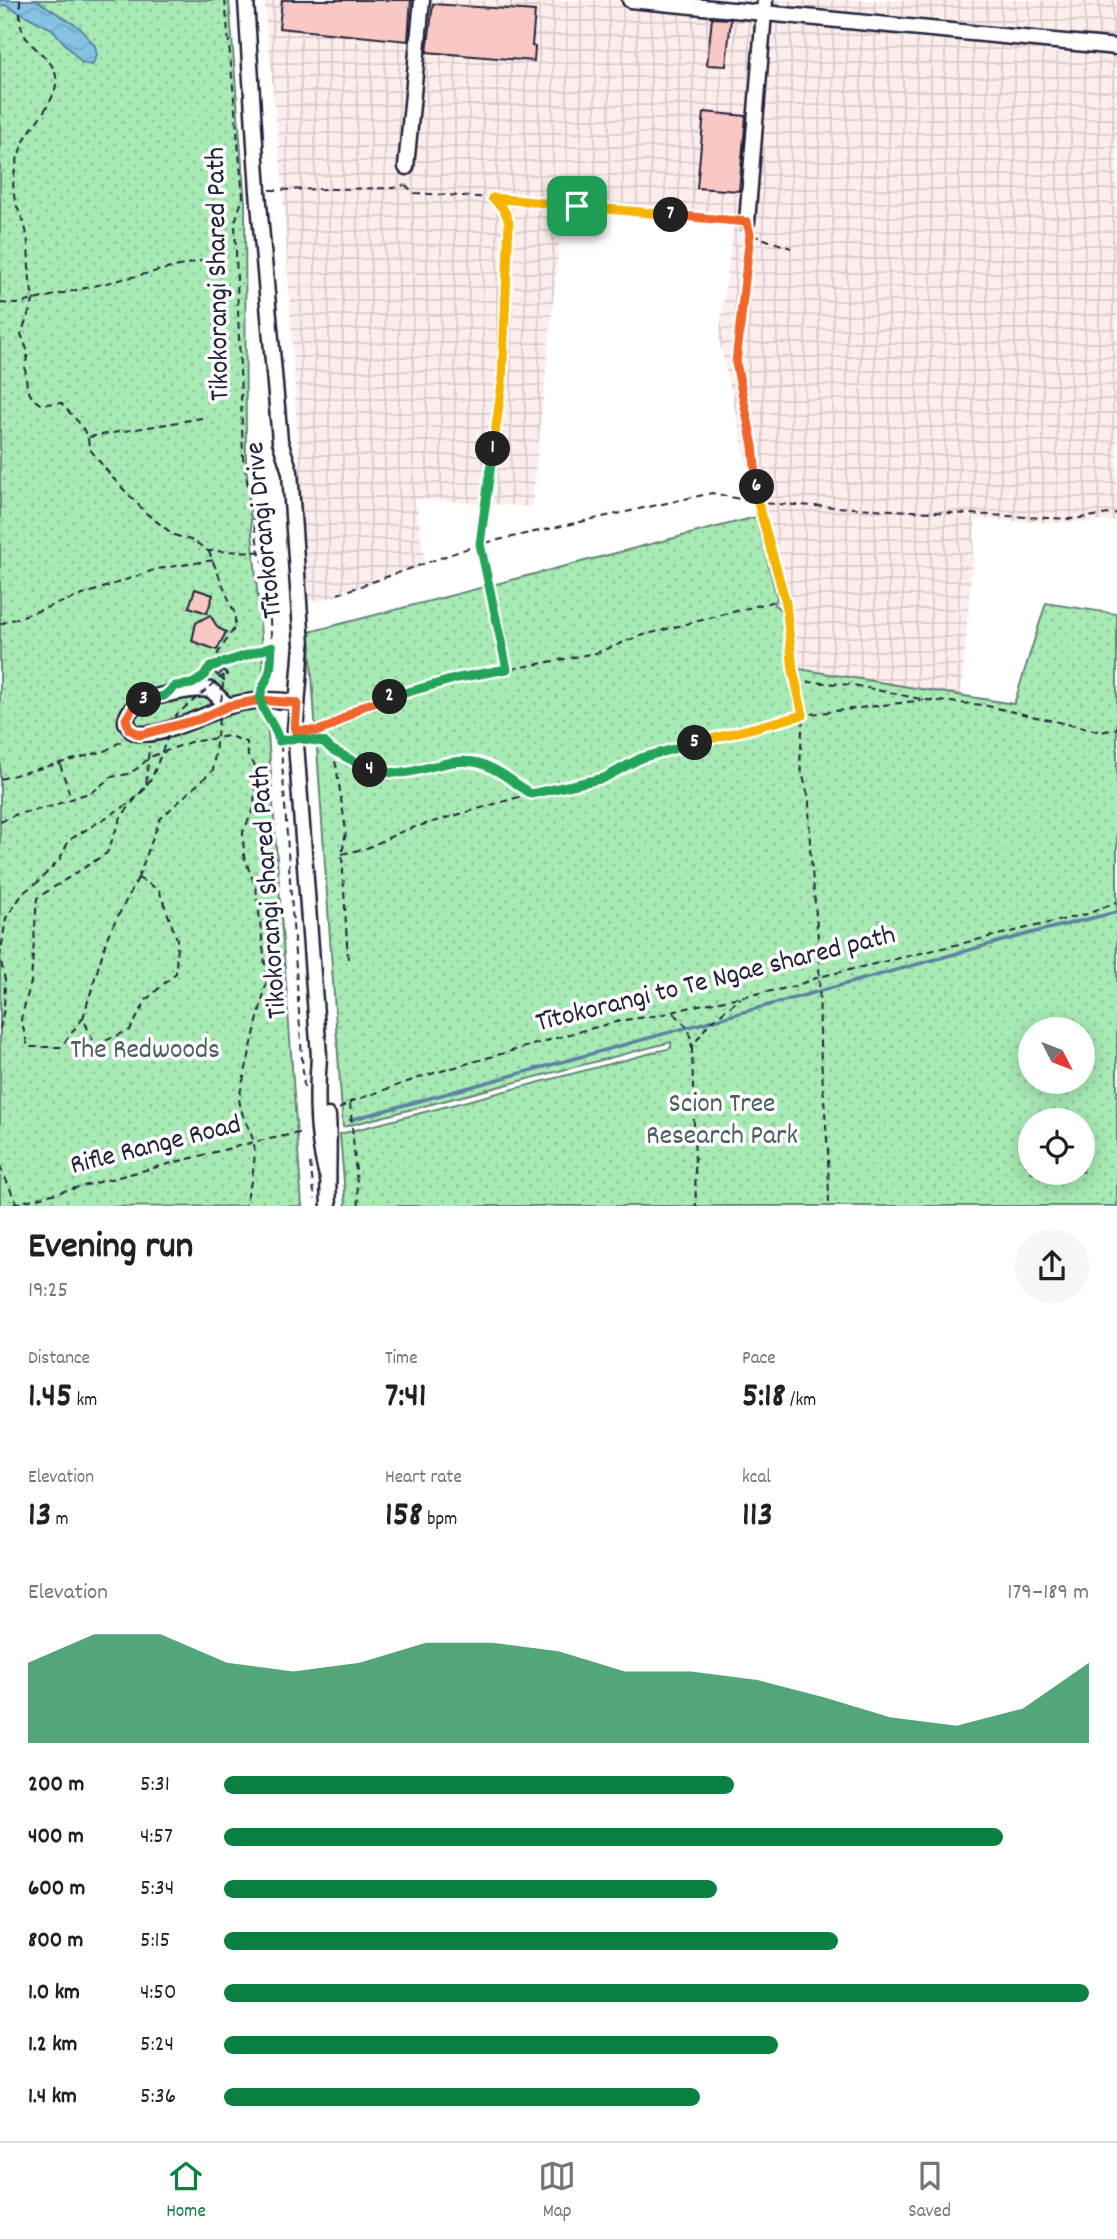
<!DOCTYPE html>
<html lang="en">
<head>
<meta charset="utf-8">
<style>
  body { margin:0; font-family:Dekko,sans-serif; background:#f6f6f6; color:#202124; height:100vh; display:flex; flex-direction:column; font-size:26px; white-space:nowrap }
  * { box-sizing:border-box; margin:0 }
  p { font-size:23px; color:#757577 }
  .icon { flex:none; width:38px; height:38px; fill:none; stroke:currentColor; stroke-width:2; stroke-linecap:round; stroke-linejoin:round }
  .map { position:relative; height:1206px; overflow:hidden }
  .sheet { display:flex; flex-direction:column; background:#fff; flex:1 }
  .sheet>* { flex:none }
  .needle { width:46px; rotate:132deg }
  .buttons { position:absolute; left:1018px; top:1017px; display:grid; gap:14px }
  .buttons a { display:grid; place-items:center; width:77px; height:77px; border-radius:50%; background:#fff; box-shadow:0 4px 18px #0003; font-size:35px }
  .pin { position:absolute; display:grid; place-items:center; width:60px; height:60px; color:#fff; margin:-30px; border-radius:14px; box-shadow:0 4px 10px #0006 }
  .km { position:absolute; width:35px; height:35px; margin:-18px; border-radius:50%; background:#222; color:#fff; font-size:19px; line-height:35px; text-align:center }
  .round { display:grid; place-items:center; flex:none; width:74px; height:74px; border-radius:37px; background:#f6f6f6 }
  .summary { display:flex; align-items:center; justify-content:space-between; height:119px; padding:0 28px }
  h1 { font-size:38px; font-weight:700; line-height:52px }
  .figures { display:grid; grid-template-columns:repeat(3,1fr); gap:10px; height:119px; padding:7px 28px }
  .figures div { display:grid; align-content:center }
  .figures b { font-size:35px; font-weight:700 }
  .figures small { font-size:19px; font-weight:400 }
  .figures p { font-size:19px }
  .chart { height:196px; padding:14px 28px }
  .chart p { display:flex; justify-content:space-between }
  .chart svg { width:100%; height:126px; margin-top:7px; fill:#0b8043; opacity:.7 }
  ul { padding:0 28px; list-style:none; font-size:23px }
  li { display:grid; grid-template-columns:112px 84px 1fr; align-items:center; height:52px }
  li i { height:18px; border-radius:9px; background:#0b8043 }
  .menu { display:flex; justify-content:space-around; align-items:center; height:98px; border-top:2px solid #e0e0e0; background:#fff; font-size:19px; color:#757577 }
  .menu a { display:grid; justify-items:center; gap:4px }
  .menu .active { color:#0b8043 }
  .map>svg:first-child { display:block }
  .industrial { fill:url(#industrial-grid) }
  .park { fill:url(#park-dots); stroke:#648678; stroke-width:2; fill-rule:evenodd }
  .water { fill:url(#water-waves); stroke:#5d83a1; stroke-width:2 }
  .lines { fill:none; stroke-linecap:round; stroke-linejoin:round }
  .stream { stroke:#5d83a1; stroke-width:3.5 }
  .building { fill:#f9c8c4; stroke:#22223b; stroke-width:2 }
  .minor-casing { stroke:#22223b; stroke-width:19 }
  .path { stroke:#22223b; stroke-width:2; stroke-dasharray:7 5; stroke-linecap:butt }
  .minor { stroke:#fff; stroke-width:14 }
  .path-bridge { stroke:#22223b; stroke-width:2; stroke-dasharray:7 5; stroke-linecap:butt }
  .split-1-casing { stroke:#fff; stroke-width:14 }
  .split-2-casing { stroke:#fff; stroke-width:14 }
  .split-3-casing { stroke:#fff; stroke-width:14 }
  .split-4-casing { stroke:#fff; stroke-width:14 }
  .split-5-casing { stroke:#fff; stroke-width:14 }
  .split-6-casing { stroke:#fff; stroke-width:14 }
  .split-7-casing { stroke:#fff; stroke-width:14 }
  .split-8-casing { stroke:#fff; stroke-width:14 }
  .split-1 { stroke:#f5b400; stroke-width:9 }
  .split-2 { stroke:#22a559; stroke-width:9 }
  .split-3 { stroke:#f0652b; stroke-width:9 }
  .split-4 { stroke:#22a559; stroke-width:9 }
  .split-5 { stroke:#22a559; stroke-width:9 }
  .split-6 { stroke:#f5b400; stroke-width:9 }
  .split-7 { stroke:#f0652b; stroke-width:9 }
  .split-8 { stroke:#f5b400; stroke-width:9 }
  .labels { text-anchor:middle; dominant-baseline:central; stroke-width:7; stroke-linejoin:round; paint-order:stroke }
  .street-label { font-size:28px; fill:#22223b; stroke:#fff }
  .park-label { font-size:28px; fill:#4a5e5f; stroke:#fff }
</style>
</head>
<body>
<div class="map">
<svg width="1117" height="1207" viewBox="0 0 1117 1207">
  <defs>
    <pattern id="industrial-grid" width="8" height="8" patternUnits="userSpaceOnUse" patternTransform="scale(1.75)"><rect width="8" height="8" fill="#fdeeed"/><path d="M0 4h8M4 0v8" fill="none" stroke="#d9cccc"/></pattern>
    <pattern id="park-dots" width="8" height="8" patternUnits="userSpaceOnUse" patternTransform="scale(1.75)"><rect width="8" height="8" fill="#a7eab4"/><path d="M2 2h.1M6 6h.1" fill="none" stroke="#8fc89c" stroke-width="1.8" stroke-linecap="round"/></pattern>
    <pattern id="water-waves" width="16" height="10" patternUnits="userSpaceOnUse" patternTransform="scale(1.75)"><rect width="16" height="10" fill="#85c3e5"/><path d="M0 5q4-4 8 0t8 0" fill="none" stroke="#73a7c5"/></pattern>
  </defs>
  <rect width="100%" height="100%" fill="#fff"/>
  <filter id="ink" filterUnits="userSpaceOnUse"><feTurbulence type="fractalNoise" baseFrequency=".0143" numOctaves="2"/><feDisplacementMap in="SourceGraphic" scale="14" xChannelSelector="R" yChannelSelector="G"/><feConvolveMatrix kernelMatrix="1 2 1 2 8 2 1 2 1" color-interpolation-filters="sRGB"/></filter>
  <g filter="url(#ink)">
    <!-- industrial -->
    <path class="industrial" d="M 264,0 L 1117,0 L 1117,521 L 1050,523 L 976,519 L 961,696 L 799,669 L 788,670 L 787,640 L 774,604 L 777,598 L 756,517 L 754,494 L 719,339 L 733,228 L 563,205 L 532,507 L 415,499 L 426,565 L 323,600 L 307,601 L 283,189 Z"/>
    <!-- park -->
    <g class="park">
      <path d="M 0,0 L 229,0 L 245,203 L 246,464 L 260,623 L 302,1206 L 0,1207 Z"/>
      <path d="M 756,517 L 777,598 L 774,604 L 784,613 L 788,670 L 799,669 L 1014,704 L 1046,603 L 1117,614 L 1117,1206 L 346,1206 L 340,1134 L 671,1048 L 671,1042 L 343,1127 L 309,632 ZM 1083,1029 L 1083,1082 L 1031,1082 L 1031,1029 ZM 1083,1120 L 1083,1172 L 1031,1172 L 1031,1120 Z"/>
    </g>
    <!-- water -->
    <path class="water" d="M 0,0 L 36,0 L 80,28 L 95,46 L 97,55 L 92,65 L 82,63 L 52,29 L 5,5 L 0,6 Z"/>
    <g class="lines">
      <!-- stream -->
      <path class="stream" d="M 350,1120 L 1031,933 L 1117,912"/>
    </g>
    <!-- building -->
    <g class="building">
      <path d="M 282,0 L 411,0 L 408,41 L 279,28 Z"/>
      <path d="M 433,4 L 535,11 L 532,46 L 535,47 L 534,61 L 427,52 Z"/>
      <path d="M 712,18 L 731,19 L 726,66 L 707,65 Z"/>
      <path d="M 704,112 L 746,116 L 739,191 L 697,188 Z"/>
      <path d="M 195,589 L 213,595 L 207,613 L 189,607 Z"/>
      <path d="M 210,615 L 218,628 L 226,632 L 217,650 L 192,641 L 196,623 Z"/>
    </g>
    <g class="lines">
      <defs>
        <g id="minor">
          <path d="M 246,0 L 258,192 L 280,441 L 290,472 L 302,645 L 295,730 L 319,1056 C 316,1097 316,1140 328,1179"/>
          <path d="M 630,0 L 1117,47"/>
          <path d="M 406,167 L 422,0"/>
          <path d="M 747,222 L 765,0"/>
          <path d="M 228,706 L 211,690 C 197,687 149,696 138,704 C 131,708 127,714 126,722 L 132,731 C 151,743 205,714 226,707 C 245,700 278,698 297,703"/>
          <path d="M 328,1116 C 330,1146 327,1176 329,1207"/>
        </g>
      </defs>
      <!-- minor casing -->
      <use href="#minor" class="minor-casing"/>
      <!-- path -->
      <g class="path">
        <path d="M 20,0 C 20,11 19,22 23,32 C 31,51 60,60 56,85 C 52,108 30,125 22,146 C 15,164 10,185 16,204 C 20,215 25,223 27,235 C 30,256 27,278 34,299 L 21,334 L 28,352 L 25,368 L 27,387 L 32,398 L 40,404 L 61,403 L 81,425 L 88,438 L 89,448 L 111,476 L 147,514 L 174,535 L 194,541 L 208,551 L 276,552"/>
        <path d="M 225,0 L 243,197 L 235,222 L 243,457 L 259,552 L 266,569 L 272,647 L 270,672 L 262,688"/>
        <path d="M 405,185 L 415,193 L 492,198 C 502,206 506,211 509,223 L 502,383 L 480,544 L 507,669"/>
        <path d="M 270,190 L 394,188 L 404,185"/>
        <path d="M 492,198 L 732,221"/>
        <path d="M 750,234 L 736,363 L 753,446 L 758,503 L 787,603 L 793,670 L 803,715 L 800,765 L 809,799 L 810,848 L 819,949 L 820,1045 L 828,1152 L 829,1207"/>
        <path d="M 752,235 L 791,248"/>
        <path d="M 0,303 L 17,304 L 213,258"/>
        <path d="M 89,437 L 202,418"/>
        <path d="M 338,594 L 480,544 L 712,493 L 758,503 L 1047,518 L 1072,519 L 1117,513"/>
        <path d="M 0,624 L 157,569 L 214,560"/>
        <path d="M 204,675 L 235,627 L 235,614 L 209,552"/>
        <path d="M 219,675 L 232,660"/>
        <path d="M 219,677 L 210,667 L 271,648"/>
        <path d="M 795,679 L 810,682 L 853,685 L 920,699"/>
        <path d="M 926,700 L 983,705 L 1102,732 L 1117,728"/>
        <path d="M 265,713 L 273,722 L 281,747 L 304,1087"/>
        <path d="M 307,731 L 318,731 L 332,726 L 361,707 L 377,701 L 458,679 L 596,653 L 640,636 L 775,601 L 784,602"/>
        <path d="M 308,739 C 331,740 348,764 370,770 C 408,779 443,755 478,763 C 496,767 513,782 529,793"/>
        <path d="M 331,750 L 336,765 L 346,831 L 342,854 L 348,961"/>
        <path d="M 60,764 L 71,799"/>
        <path d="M 0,779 L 105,751 L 125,739"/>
        <path d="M 0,822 L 17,814 L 49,807 L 94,791 L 111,777 L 128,774 L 138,768 L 150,757 L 190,742 L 229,736 L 247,742 L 248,756 L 256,767 L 254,808 L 243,832 L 244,857 L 256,888 L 267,980 L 239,1098 C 241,1117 248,1123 253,1140 C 258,1158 250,1189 244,1207"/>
        <path d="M 342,854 L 367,848 L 405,830 L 526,795 L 604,778 L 641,758 L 660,752 L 803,715 L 924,700"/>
        <path d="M 138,878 L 159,890 L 177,939 L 176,973 L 147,999 L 130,1030 L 95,1045 L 83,1018 L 108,935 Z"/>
        <path d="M 674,1013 L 689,1029 L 692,1047 L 709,1023 L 741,998"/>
        <path d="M 0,1029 L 4,1008 L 5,980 L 0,957 L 6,918 L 24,892 L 38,882 L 60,859 L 69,840 L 130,803 L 146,788 L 149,746"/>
        <path d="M 692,1047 L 696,1207"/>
        <path d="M 350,1103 L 359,1207"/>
        <path d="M 339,1109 L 350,1102 L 424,1076 L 581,1031 L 624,1020 L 660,1015 L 699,1005 L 792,987 L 819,977 L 1087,914 L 1117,902"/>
        <path d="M 310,1163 L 315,1199"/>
        <path d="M 0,1166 L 18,1207"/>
        <path d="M 2,1207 L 254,1142 L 304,1132"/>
      </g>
      <!-- minor -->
      <use href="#minor" class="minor"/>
      <!-- path-bridge -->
      <g class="path-bridge">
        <path d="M 219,677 L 224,680 L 228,676 L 225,671 L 220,673"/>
        <path d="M 138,878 L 160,819 L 213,770 L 224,676"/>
        <path d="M 83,1018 L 61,1047 L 28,1047 L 21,1019 L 31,982 L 37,898 L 107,853 L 121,817 L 152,778 L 176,715 L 224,675"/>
      </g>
    </g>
  </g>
  <g class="lines" filter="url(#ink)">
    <defs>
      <path id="split-1" d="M 493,449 L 502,383 L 509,223 C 506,211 502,206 492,198 L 577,206"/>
      <path id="split-2" d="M 390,697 L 458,678 L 507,669 L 480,544 L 493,449"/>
      <path id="split-3" d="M 144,700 L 134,706 L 126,719 L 129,729 L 140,735 L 200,719 L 228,706 L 260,700 L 297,703 L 295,730 L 318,731 L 332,726 L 361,707 L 390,697"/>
      <path id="split-4" d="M 144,700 L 164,696 L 175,686 L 192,684 L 203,677 L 210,667 L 272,647 C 271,655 272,663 270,670 C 268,681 259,688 261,701 C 262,714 276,724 279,741 L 296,738 L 324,742 L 331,749 L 370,770"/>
      <path id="split-5" d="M 370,770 C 383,772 395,774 409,772 C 431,768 456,757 479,763 C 498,769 515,783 531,794 L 604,778 L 641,758 L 695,743"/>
      <path id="split-6" d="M 695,743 L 803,715 L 793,670 L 786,603 L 758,503 L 757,487"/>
      <path id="split-7" d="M 671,215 L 747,222 L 750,234 L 736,363 L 753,446 L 757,487"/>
      <path id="split-8" d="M 577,206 L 671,215"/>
    </defs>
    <!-- split-1 casing -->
    <use href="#split-1" class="split-1-casing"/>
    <!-- split-2 casing -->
    <use href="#split-2" class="split-2-casing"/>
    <!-- split-3 casing -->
    <use href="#split-3" class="split-3-casing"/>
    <!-- split-4 casing -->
    <use href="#split-4" class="split-4-casing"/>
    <!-- split-5 casing -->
    <use href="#split-5" class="split-5-casing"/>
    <!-- split-6 casing -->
    <use href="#split-6" class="split-6-casing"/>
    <!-- split-7 casing -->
    <use href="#split-7" class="split-7-casing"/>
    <!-- split-8 casing -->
    <use href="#split-8" class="split-8-casing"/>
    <!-- split-1 -->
    <use href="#split-1" class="split-1"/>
    <!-- split-2 -->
    <use href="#split-2" class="split-2"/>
    <!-- split-3 -->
    <use href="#split-3" class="split-3"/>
    <!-- split-4 -->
    <use href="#split-4" class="split-4"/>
    <!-- split-5 -->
    <use href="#split-5" class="split-5"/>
    <!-- split-6 -->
    <use href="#split-6" class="split-6"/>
    <!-- split-7 -->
    <use href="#split-7" class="split-7"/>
    <!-- split-8 -->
    <use href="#split-8" class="split-8"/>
  </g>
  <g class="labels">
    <!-- street labels -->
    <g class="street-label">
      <text transform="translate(220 274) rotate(-91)">Tikokorangi Shared Path</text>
      <text transform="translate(266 530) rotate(-96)">Tītokorangi Drive</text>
      <text transform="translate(271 892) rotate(-94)">Tikokorangi Shared Path</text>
      <text transform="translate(716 981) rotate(-14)">Tītokorangi to Te Ngae shared path</text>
      <text transform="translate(156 1147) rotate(-14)">Rifle Range Road</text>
    </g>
    <!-- park labels -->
    <g class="park-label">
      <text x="145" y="1052">The Redwoods</text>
      <text x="722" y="1106">Scion Tree<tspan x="722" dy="32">Research Park</tspan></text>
    </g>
  </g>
</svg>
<div class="buttons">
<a><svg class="needle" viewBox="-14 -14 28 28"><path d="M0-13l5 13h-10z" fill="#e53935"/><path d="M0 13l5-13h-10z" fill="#757577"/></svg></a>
<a><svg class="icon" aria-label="locate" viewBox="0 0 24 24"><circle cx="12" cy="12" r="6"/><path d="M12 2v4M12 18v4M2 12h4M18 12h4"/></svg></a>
</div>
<div class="pin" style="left:577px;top:206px;background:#1e9e55"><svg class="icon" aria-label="arrive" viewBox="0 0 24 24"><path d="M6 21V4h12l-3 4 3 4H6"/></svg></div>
<b class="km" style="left:493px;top:449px">1</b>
<b class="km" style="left:390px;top:697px">2</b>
<b class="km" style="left:144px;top:700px">3</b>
<b class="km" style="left:370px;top:770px">4</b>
<b class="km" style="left:695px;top:743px">5</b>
<b class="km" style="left:757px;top:487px">6</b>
<b class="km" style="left:671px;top:215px">7</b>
</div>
<section class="sheet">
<div class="summary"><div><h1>Evening run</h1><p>19:25</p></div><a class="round"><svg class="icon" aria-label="share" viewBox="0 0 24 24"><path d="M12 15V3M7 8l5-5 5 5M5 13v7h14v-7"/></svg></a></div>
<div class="figures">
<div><p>Distance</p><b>1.45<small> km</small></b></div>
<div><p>Time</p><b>7:41</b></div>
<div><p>Pace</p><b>5:18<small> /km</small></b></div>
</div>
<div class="figures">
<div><p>Elevation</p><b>13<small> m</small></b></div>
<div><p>Heart rate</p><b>158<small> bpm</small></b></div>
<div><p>kcal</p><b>113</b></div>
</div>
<div class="chart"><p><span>Elevation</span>179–189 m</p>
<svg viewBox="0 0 160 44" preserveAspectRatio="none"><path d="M0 44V16L10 6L20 6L30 16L40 19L50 16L60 9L70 9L80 12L90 19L100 19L110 22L120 28L130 35L140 38L150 32L160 16V44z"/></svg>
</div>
<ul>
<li><b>200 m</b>5:31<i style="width:59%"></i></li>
<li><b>400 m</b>4:57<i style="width:90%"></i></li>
<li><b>600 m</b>5:34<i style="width:57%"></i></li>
<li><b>800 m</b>5:15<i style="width:71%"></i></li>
<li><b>1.0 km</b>4:50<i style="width:100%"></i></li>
<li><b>1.2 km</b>5:24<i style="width:64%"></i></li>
<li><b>1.4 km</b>5:36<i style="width:55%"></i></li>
</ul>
</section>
<nav class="menu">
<a class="active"><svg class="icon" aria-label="home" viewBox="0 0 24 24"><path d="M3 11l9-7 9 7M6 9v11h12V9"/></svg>Home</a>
<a><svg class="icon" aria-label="map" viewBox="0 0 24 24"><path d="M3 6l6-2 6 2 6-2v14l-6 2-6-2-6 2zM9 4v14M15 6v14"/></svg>Map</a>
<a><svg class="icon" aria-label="saved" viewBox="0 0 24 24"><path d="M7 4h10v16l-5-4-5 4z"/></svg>Saved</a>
</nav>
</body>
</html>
